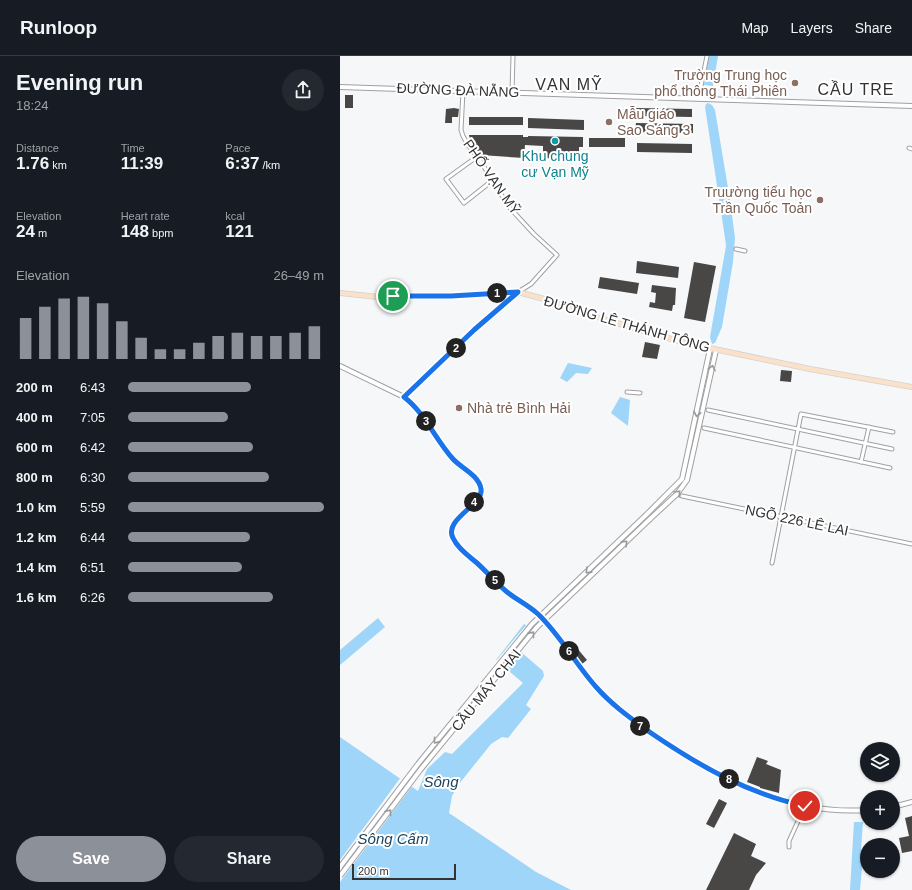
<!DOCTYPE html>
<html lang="en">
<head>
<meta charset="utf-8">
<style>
  body { margin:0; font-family:Arial,sans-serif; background:#242831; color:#f1f3f6; height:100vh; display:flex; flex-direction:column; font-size:15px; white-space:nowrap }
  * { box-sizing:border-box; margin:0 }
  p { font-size:13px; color:#9ea1a6 }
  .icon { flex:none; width:22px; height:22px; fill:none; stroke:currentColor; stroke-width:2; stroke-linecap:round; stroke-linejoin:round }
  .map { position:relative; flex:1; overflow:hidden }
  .drawer { display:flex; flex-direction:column; background:#171b24; width:340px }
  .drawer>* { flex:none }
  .controls { position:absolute; left:520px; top:686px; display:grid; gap:8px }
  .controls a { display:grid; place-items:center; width:40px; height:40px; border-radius:50%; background:#171b24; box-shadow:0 1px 3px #0004; font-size:20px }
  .scale { position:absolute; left:12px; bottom:10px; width:104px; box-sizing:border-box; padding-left:4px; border:2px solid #333334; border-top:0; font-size:11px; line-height:14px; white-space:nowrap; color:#333334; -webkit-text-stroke:3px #fff; paint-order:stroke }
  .pin { position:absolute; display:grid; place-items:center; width:34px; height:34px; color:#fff; margin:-17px; border:2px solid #fff; border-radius:50%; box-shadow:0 1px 4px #0007 }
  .km { position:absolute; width:20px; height:20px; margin:-10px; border-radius:50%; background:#222; color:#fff; font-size:11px; line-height:20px; text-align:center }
  .round { display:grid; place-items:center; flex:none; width:42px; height:42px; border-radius:21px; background:#242831 }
  .overview { display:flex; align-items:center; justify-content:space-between; height:68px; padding:0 16px }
  h1 { font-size:22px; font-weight:700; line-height:30px }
  .stats { display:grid; grid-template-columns:repeat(3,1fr); gap:6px; height:68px; padding:4px 16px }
  .stats div { display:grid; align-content:center }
  .stats b { font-size:17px; font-weight:700 }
  .stats small { font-size:11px; font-weight:400 }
  .stats p { font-size:11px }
  .chart { height:112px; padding:8px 16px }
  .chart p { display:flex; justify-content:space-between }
  .chart svg { width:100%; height:72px; margin-top:4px; stroke:#8c9099; stroke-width:6 }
  .primary-button { display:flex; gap:8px; margin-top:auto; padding:8px 16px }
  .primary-button a { flex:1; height:46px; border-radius:24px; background:#8c9099; color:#fff; font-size:16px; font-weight:700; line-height:46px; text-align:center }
  .primary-button a+a { background:#242831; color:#f1f3f6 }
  ul { padding:0 16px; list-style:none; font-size:13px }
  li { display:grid; grid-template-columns:64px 48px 1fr; align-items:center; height:30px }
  li i { height:10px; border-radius:5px; background:#8c9099 }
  header { display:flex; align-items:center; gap:24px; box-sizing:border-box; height:56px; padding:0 20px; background:#171b24; border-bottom:1px solid #363941 }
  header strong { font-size:19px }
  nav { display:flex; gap:22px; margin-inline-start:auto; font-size:14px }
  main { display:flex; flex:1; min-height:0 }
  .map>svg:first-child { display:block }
  .water { fill:#9ed5f8 }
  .pier { fill:#f6f7f8 }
  .building { fill:#484746 }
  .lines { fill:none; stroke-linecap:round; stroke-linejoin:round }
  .street-casing { stroke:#a0a0a2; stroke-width:5 }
  .secondary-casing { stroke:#a0a0a2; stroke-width:6 }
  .primary-casing { stroke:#d2d2d2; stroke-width:6 }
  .street { stroke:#fff; stroke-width:3 }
  .secondary { stroke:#fff; stroke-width:4 }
  .primary { stroke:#fbe1ca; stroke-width:4.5 }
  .secondary-bridge-casing { stroke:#a0a0a2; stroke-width:6; stroke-linecap:butt }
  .secondary-bridge { stroke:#fff; stroke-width:4 }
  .oneway { stroke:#99999a }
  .route-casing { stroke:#fff; stroke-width:8 }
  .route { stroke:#1a73e8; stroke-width:5 }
  .education-dot { fill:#8d6e63; stroke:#fff; stroke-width:1.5 }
  .culture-dot { fill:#0f9aa8; stroke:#fff; stroke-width:1.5 }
  .labels { text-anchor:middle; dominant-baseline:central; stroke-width:4; stroke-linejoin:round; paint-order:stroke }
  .education-label { font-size:14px; fill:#785e54; stroke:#fff; text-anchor:end }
  .street-label { font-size:14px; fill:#333334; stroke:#fff }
  .culture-label { font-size:14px; fill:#0d838f; stroke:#fff }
  .water-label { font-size:15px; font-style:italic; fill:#1b455d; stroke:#fff }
  .quarter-label { font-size:16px; letter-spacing:1px; fill:#333334; stroke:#fff }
</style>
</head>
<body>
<header>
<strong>Runloop</strong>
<nav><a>Map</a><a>Layers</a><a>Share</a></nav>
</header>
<main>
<section class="drawer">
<div class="overview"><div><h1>Evening run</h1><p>18:24</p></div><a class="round"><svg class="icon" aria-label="share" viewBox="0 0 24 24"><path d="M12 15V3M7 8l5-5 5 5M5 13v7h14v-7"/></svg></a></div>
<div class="stats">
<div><p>Distance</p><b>1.76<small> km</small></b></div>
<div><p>Time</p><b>11:39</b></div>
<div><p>Pace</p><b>6:37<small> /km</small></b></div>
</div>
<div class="stats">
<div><p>Elevation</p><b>24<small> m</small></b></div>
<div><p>Heart rate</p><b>148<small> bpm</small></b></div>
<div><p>kcal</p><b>121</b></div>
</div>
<div class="chart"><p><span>Elevation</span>26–49 m</p>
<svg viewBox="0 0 160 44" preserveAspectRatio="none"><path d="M5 44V19M15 44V12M25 44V7M35 44V6M45 44V10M55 44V21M65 44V31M75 44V38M85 44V38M95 44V34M105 44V30M115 44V28M125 44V30M135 44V30M145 44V28M155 44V24"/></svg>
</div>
<ul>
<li><b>200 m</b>6:43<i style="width:63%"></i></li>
<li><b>400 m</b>7:05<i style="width:51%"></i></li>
<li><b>600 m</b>6:42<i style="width:64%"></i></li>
<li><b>800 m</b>6:30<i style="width:72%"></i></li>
<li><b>1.0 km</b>5:59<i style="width:100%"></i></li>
<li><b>1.2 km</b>6:44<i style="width:62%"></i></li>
<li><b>1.4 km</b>6:51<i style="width:58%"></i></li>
<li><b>1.6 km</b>6:26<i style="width:74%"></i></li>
</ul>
<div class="primary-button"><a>Save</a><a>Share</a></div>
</section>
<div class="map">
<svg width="572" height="834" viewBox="0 0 572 834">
  <rect width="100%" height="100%" fill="#f6f7f8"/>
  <!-- water -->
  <g class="water">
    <path d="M 369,0 L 378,0 L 373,30 L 364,29 Z"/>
    <path d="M 368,47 L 372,49 L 375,54 L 390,144 L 395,182 L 393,206 L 382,271 L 375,287 L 372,288 L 370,281 L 386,190 L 385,182 L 365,51 L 366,48 Z"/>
    <path d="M 228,307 L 252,312 L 248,318 L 236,317 L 227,326 L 220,322 Z"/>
    <path d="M 280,341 L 290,344 L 288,370 L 271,357 Z"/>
    <path d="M 38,562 L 45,571 L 0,609 L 0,594 Z"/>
    <path d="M 184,568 L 193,573 L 181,590 L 181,596 L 203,615 L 204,620 L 186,649 L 191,653 L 168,682 L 162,681 L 151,688 L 119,728 L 112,740 L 109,757 L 196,816 L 231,834 L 0,834 L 0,681 L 78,735 L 87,713 L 105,696 L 112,698 L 183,627 L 156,604 Z"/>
    <path d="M 514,766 L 523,766 L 521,794 L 527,796 L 527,804 L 522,811 L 520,834 L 510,834 Z"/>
  </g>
  <!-- pier -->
  <g class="pier">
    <path d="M 187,568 L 194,572 L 193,580 L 183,590 L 183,595 L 166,615 L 155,606 Z"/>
    <path d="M 61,721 L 73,729 L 0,826 L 0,804 Z"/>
  </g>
  <!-- building -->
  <g class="building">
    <rect x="5" y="39" width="8" height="13"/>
    <path d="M 114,52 L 119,53 L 118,61 L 112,61 L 112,67 L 105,67 L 106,53 Z"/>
    <path d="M 296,52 L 352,53 L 352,61 L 296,60 Z"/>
    <rect x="129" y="61" width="54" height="8"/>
    <path d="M 188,62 L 244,64 L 244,74 L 188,72 Z"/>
    <path d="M 296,67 L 353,68 L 353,77 L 295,76 Z"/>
    <path d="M 129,79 L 183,79 L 183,81 L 188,81 L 188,80 L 243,81 L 243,91 L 239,91 L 239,103 L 203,102 L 203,90 L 185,89 L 184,102 L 141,99 L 131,87 Z"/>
    <rect x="249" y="82" width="36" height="9"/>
    <path d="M 297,87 L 352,88 L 352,97 L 297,96 Z"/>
    <path d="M 297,205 L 339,211 L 338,222 L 296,217 Z"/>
    <path d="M 354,206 L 376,210 L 365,266 L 344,262 Z"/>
    <path d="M 260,221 L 299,227 L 297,238 L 258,232 Z"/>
    <path d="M 312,229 L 336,232 L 335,249 L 333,249 L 332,255 L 309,251 L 310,246 L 315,247 L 316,237 L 311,236 Z"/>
    <path d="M 305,286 L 320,289 L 317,303 L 302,301 Z"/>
    <path d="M 441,314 L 452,315 L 451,326 L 440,325 Z"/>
    <path d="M 236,591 L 247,604 L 242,608 L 232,594 Z"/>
    <path d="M 417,701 L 428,705 L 426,708 L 441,714 L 439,737 L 420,732 L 420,731 L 407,726 Z"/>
    <path d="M 379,743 L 387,747 L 374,772 L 366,768 Z"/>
    <path d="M 572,760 L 572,795 L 562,797 L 559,782 L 569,780 L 565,762 Z"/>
    <path d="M 394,777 L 416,788 L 411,800 L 426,807 L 416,819 L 409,834 L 366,834 Z"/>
  </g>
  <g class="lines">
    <defs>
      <g id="street">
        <path d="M 172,36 L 173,0"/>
        <path d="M 360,43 L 361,30 L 367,0"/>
        <path d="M 569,92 L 572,93"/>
        <path d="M 138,100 L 106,123 L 124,147 L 153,124"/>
        <path d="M 396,193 L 405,195"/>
        <path d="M 287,336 L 300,337"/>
        <path d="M 64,341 L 134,274 L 178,236 L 191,228 L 217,199 L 194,178 L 169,151 L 141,106 L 128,89 L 123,80 L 121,74 L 123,35"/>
        <path d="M 368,354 L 552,393"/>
        <path d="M 364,372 L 550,412"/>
        <path d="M 521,406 L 529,371"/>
        <path d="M 342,440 L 572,488"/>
        <path d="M 432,507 L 461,358 L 553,376"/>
        <path d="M 449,791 L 449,785 L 465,750"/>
      </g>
      <g id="secondary">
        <path d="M 0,31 L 572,50"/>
        <path d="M 0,310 L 64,341 C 86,357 95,384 113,404 C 120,411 141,423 141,434 C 141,450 103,464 113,483 C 118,493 129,500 137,507 C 147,516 155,526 165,534 C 175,544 189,549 198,559 C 221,582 237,609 258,633 C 273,650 292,663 311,677 C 374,720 448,760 527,754"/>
        <path d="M 306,459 L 342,423 L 370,293"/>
        <path d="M 310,463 L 337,438 L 347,424 L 376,294"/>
        <path d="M 553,751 L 572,746"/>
      </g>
      <path id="primary" d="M 0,237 L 38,241 L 111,240 L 178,236 L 208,244 L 263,263 L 345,287 L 470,313 L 572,331"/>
    </defs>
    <!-- street casing -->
    <use href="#street" class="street-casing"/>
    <!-- secondary casing -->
    <use href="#secondary" class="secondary-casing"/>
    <!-- primary casing -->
    <use href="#primary" class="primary-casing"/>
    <!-- street -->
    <use href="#street" class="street"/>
    <!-- secondary -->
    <use href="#secondary" class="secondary"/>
    <!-- primary -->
    <use href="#primary" class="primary"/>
    <defs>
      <g id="secondary-bridge">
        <path d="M 0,811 L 78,708 L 192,568 L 306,459"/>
        <path d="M 0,820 L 81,713 L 197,571 L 310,463"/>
      </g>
    </defs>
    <!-- secondary-bridge casing -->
    <use href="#secondary-bridge" class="secondary-bridge-casing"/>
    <!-- secondary-bridge -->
    <use href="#secondary-bridge" class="secondary-bridge"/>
  </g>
  <!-- one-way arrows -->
  <defs><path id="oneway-chevron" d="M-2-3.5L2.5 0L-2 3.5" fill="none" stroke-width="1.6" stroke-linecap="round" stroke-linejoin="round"/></defs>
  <g class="oneway">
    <use href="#oneway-chevron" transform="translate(372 312) rotate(-78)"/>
    <use href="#oneway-chevron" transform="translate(357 358) rotate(102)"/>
    <use href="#oneway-chevron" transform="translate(338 437) rotate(-47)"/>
    <use href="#oneway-chevron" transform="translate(285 487) rotate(-44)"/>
    <use href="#oneway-chevron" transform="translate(248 515) rotate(136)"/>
    <use href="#oneway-chevron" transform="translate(192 578) rotate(-51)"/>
    <use href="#oneway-chevron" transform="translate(96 685) rotate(129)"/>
    <use href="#oneway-chevron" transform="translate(49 756) rotate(-53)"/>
  </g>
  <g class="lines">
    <defs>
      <path id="route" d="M 53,240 L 111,240 L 178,236 L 134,274 L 64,341 C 85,357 95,383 113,403 C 121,412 139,419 141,433 C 144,449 103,463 113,482 C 118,493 129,500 137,507 C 147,516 156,527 167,536 C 177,544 188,549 198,558 C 221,580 236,609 257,632 C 273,650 292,663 311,677 C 358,709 408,738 465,750"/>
    </defs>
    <!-- route casing -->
    <use href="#route" class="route-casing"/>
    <!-- route -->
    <use href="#route" class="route"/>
  </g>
  <!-- markers -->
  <g class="education-dot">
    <circle cx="455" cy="27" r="4"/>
    <circle cx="269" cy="66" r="4"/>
    <circle cx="480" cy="144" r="4"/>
    <circle cx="119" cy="352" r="4"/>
  </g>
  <circle class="culture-dot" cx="215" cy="85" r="4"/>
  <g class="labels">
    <!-- education labels -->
    <g class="education-label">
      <text x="447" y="19">Trường Trung học<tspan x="447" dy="16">phổ thông Thái Phiên</tspan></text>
      <text x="277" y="58" text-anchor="start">Mẫu giáo<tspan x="277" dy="16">Sao Sáng 3</tspan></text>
      <text x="472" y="136">Truường tiểu học<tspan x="472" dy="16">Trần Quốc Toản</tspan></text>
      <text x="127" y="352" text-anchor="start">Nhà trẻ Bình Hải</text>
    </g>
    <!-- street labels -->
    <g class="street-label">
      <text transform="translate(118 34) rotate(2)">ĐƯỜNG ĐÀ NẴNG</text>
      <text transform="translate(152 121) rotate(55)">PHỐ VẠN MỸ</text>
      <text transform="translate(287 268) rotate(16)">ĐƯỜNG LÊ THÁNH TÔNG</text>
      <text transform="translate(457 464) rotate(12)">NGÕ 226 LÊ LAI</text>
      <text transform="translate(146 634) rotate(-51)">CẦU MÁY CHAI</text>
    </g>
    <!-- culture labels -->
    <g class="culture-label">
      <text x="215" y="100">Khu chung<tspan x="215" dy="16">cư Vạn Mỹ</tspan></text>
    </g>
    <!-- water labels -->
    <g class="water-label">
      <text x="101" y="725">Sông</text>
      <text x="53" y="782">Sông Cấm</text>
    </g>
    <!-- quarter labels -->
    <g class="quarter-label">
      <text x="229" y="28">VẠN MỸ</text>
      <text x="516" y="33">CẦU TRE</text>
    </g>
  </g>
</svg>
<div class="controls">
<a><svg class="icon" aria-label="layers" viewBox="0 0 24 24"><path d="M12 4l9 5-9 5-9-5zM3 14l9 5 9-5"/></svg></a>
<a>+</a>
<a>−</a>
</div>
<div class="scale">200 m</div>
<div class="pin" style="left:53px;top:240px;background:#1e9e55"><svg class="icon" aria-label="arrive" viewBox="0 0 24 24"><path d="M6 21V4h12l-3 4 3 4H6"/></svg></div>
<div class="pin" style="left:465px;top:750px;background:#d93025"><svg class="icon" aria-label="check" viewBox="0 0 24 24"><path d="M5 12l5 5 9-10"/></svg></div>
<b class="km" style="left:157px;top:237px">1</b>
<b class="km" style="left:116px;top:292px">2</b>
<b class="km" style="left:86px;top:365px">3</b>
<b class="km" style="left:134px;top:446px">4</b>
<b class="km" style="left:155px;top:524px">5</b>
<b class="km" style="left:229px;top:595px">6</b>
<b class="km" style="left:300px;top:670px">7</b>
<b class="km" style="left:389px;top:723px">8</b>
</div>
</main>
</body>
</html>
